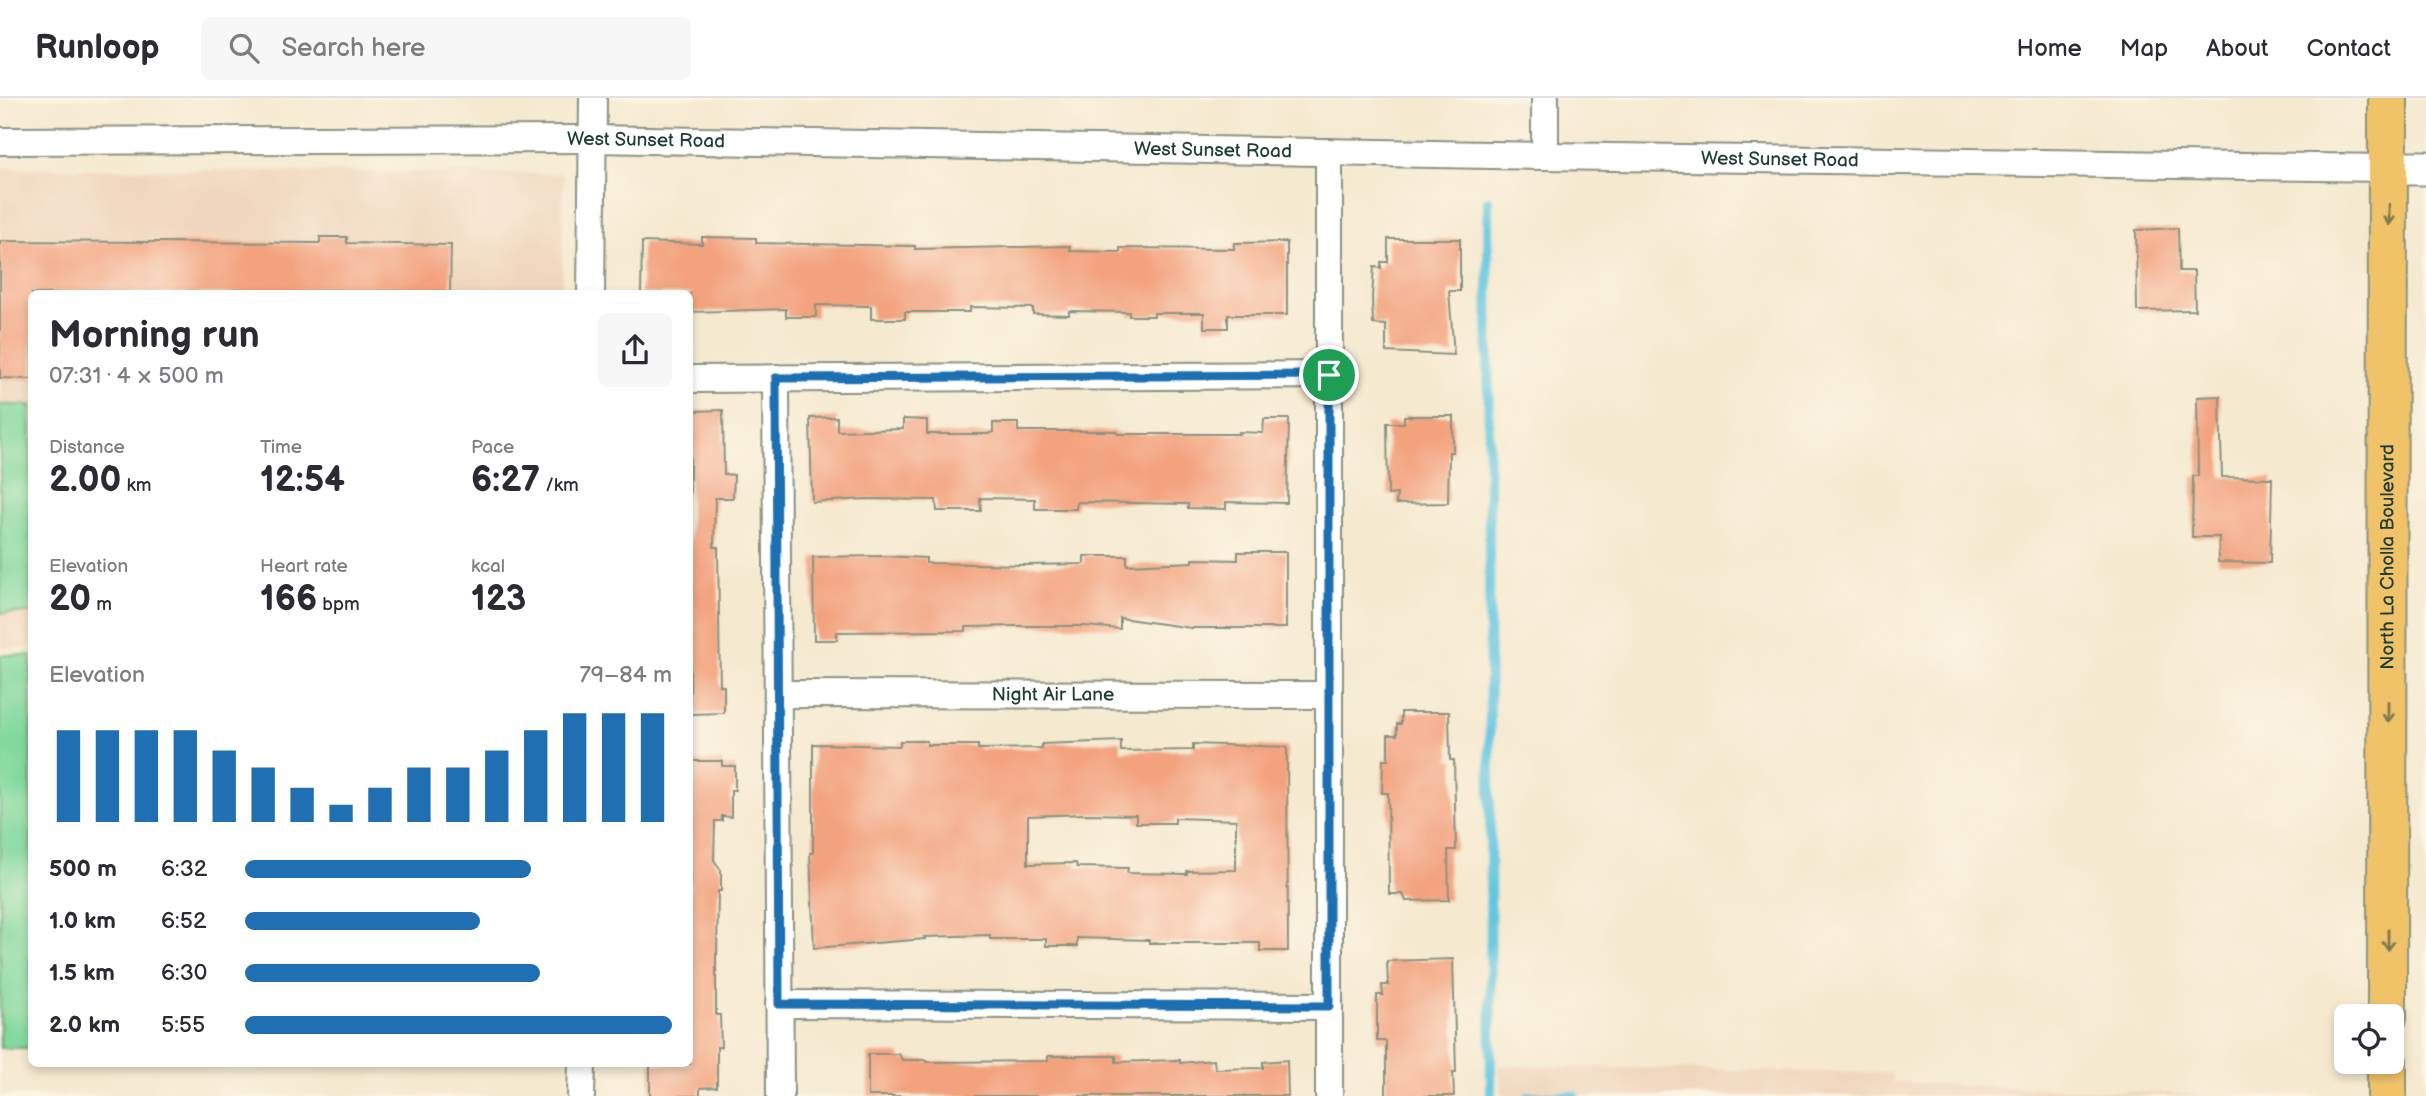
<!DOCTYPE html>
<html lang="en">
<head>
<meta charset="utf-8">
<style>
  body { margin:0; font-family:"Balsamiq Sans",sans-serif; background:#f7f7f7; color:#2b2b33; height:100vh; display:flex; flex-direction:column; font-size:26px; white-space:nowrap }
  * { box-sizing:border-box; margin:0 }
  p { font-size:23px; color:#7c7c81 }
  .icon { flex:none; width:38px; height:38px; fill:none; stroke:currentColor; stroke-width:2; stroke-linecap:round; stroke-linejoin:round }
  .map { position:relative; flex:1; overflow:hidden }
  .sheet { position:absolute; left:28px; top:192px; width:665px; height:777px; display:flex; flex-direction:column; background:#fff; border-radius:10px; box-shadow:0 4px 10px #0003 }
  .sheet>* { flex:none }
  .tools { position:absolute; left:2334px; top:906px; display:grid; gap:14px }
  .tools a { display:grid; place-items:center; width:70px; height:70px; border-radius:10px; background:#fff; box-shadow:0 4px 10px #0003; font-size:35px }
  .pin { position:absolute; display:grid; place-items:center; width:60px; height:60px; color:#fff; margin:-30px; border:4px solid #fff; border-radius:50%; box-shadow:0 2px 7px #0007 }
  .round { display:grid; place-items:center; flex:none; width:74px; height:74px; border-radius:10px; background:#f7f7f7 }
  .head { display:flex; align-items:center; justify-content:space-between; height:119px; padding:0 21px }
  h1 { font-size:38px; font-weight:700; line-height:52px }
  .figures { display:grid; grid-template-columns:repeat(3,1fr); gap:10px; height:119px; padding:7px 21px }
  .figures div { display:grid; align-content:center }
  .figures b { font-size:35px; font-weight:700 }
  .figures small { font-size:19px; font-weight:400 }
  .figures p { font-size:19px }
  .chart { height:196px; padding:14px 21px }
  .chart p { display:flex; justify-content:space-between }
  .chart svg { width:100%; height:126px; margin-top:7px; stroke:#1f6fb2; stroke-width:6 }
  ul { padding:0 21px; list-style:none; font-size:23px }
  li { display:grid; grid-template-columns:112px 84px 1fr; align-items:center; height:52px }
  li i { height:18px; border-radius:9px; background:#1f6fb2 }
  header { display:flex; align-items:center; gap:42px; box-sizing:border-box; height:98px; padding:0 35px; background:#fff; border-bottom:2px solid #e1e1e2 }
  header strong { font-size:33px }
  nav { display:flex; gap:38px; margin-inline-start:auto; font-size:24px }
  .search { width:490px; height:63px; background:#f7f7f7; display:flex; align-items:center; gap:18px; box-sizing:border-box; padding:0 24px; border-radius:10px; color:#7c7c81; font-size:26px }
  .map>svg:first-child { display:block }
  .built { fill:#f0d6bc }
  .green { fill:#83d99d; stroke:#518b68; stroke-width:2 }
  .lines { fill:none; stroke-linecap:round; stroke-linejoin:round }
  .stream { stroke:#62c6e0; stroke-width:10 }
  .building { fill:#f3a27e; fill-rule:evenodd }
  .minor-casing { stroke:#8a9382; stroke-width:30 }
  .tertiary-casing { stroke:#8a9382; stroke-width:37 }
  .primary-casing { stroke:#8a9382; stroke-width:42 }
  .minor { stroke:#fff; stroke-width:26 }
  .tertiary { stroke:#fff; stroke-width:33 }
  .primary { stroke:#f1c369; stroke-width:38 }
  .oneway { stroke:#7d794c }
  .route-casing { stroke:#fff; stroke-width:14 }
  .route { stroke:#1f6fb2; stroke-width:9 }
  .labels { text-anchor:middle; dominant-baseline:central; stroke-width:6; stroke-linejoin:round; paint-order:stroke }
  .street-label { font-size:19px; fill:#1f3d34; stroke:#fcf5e5 }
</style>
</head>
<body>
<header>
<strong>Runloop</strong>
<div class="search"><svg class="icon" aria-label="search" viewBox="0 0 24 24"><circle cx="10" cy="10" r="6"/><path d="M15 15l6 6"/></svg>Search here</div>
<nav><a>Home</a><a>Map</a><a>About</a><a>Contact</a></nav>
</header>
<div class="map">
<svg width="2426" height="998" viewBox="0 0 2426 998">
  <rect width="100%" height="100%" fill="#fcf5e5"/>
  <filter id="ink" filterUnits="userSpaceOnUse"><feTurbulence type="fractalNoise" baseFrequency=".0143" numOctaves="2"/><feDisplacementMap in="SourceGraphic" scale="14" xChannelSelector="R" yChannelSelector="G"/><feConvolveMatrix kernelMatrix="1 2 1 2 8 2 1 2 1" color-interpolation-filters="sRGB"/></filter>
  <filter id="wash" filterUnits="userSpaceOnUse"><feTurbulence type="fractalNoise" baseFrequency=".00686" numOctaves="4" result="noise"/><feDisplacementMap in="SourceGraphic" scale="28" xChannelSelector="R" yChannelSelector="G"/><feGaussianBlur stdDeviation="1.57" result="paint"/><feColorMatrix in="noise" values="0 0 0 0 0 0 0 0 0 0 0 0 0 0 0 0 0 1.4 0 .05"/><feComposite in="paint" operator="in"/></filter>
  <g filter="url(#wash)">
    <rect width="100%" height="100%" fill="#f5e9cf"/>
    <!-- built -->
    <g class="built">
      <path d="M 0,70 L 563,76 L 562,196 L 32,196 L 31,550 L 0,550 Z"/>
      <path d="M 1499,968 L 1892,975 L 1893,984 L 2225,998 L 1502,998 Z"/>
    </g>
    <!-- green -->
    <g class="green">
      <rect x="0" y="307" width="31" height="208"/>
      <rect x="0" y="557" width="31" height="393"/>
    </g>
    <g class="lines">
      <!-- stream -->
      <g class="stream">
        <path d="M 1488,103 L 1491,998"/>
        <path d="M 1529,998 L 1574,998"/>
      </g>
    </g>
    <g id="blocks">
      <!-- building -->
      <g class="building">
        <path d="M 2178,130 L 2179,173 L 2194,173 L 2195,212 L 2137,213 L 2136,132 Z"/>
        <path d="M 320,139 L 347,139 L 347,145 L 451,147 L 450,196 L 32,196 L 32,281 L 0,280 L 0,143 L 320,145 Z"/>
        <path d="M 702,139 L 756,140 L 756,145 L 915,148 L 915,151 L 1070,148 L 1070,153 L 1120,154 L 1120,150 L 1234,151 L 1234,145 L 1287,144 L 1287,217 L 1228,217 L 1228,230 L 1204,230 L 1204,215 L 1154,215 L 1154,218 L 1129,218 L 1129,214 L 1069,213 L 1069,217 L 1033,216 L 1033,210 L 970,209 L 970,214 L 905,214 L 905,221 L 871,221 L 871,208 L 816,207 L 816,219 L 786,219 L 786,211 L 690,214 L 690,196 L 641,196 L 642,144 L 702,146 Z"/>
        <path d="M 1388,141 L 1460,141 L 1460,193 L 1449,193 L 1454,257 L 1386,254 L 1386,227 L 1373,226 L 1372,200 L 1374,169 L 1381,170 L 1381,164 L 1388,164 Z"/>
        <path d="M 2220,298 L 2222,379 L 2272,380 L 2270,465 L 2218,464 L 2219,439 L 2192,439 L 2193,378 L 2198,378 L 2197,299 Z"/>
        <path d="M 723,312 L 724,376 L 734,377 L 733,400 L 715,400 L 714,449 L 718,449 L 720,588 L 724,588 L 724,615 L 690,616 L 690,313 Z"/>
        <path d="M 1404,318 L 1453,318 L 1453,354 L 1449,354 L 1448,405 L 1396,406 L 1397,396 L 1388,397 L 1387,325 L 1404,325 Z"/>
        <path d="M 837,319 L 837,333 L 903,331 L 903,321 L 927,322 L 927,336 L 988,336 L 993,334 L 993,325 L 1018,325 L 1018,333 L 1115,333 L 1118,336 L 1239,336 L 1239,334 L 1263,335 L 1264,321 L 1289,321 L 1287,405 L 1226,404 L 1226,411 L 1188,410 L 1188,406 L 1077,404 L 1076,411 L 1035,411 L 1035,401 L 980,400 L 981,413 L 937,413 L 936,402 L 867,401 L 812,404 L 810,320 Z"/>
        <path d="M 1238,454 L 1286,454 L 1286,530 L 1191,530 L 1120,520 L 1120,531 L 1084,528 L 1018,528 L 966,529 L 966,533 L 837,534 L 837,542 L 814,542 L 813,459 L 882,458 L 926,460 L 926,465 L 1026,467 L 1084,466 L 1084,458 L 1127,458 L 1127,467 L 1193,464 L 1193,461 L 1238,462 Z"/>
        <path d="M 1401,614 L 1449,614 L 1450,662 L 1454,662 L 1456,752 L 1448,752 L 1449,802 L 1406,803 L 1403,796 L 1389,796 L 1388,695 L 1382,695 L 1383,662 L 1388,662 L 1388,637 L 1397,637 L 1397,626 L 1401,626 Z"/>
        <path d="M 900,643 L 927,643 L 927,647 L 978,647 L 978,651 L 1042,650 L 1042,646 L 1121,643 L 1121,653 L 1193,652 L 1193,646 L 1287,649 L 1288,853 L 1260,853 L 1260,845 L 1149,845 L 1149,842 L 1077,840 L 1077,848 L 1046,848 L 1046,841 L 990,841 L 990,837 L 924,839 L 925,841 L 814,850 L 810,755 L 813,755 L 813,646 L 900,648 ZM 1086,716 L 1136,717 L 1136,725 L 1175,725 L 1175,720 L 1236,722 L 1236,772 L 1187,773 L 1187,776 L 1127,775 L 1128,770 L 1077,769 L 1076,765 L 1028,766 L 1028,718 Z"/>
        <path d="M 690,663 L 722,663 L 722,668 L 735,668 L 735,692 L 731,692 L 731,719 L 722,718 L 722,723 L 715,723 L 714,762 L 721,772 L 721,793 L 718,793 L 717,856 L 716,856 L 716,917 L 720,917 L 721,949 L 717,949 L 717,989 L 700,990 L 700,998 L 650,998 L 650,966 L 690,966 Z"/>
        <path d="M 1453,861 L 1456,974 L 1453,974 L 1454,998 L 1386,998 L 1386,943 L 1377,943 L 1377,897 L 1383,897 L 1382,887 L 1388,887 L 1387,863 Z"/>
        <path d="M 868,956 L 899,956 L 902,962 L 926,962 L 926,964 L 1048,963 L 1048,958 L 1116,958 L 1116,964 L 1180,962 L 1180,965 L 1214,962 L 1215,971 L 1263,970 L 1263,964 L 1287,962 L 1288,998 L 868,998 Z"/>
      </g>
    </g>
  </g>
  <g filter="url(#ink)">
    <use href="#blocks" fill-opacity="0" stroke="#8a9382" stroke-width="2"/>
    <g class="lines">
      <defs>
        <g id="minor">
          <path d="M 1545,0 L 1545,58"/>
          <path id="s1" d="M 0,43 L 592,41 L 1545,58 L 2389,70"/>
          <path d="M 1329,54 L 1329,998"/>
          <path d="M 591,196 L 593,0"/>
          <path d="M 776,280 L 780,998"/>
          <path d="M 690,281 L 1329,277"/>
          <path id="s2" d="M 778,596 L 1329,597"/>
          <path d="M 779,906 L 1329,908"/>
          <path d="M 581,998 L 582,966"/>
        </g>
        <path id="tertiary" d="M 2389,70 L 2426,70"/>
        <g id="primary">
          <path id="s3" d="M 2387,919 L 2388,0"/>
          <path d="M 2387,998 L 2387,964"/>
        </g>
      </defs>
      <!-- minor casing -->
      <use href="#minor" class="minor-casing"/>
      <!-- tertiary casing -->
      <use href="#tertiary" class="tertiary-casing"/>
      <!-- primary casing -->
      <use href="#primary" class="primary-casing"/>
      <!-- minor -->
      <use href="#minor" class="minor"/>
      <!-- tertiary -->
      <use href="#tertiary" class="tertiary"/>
      <!-- primary -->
      <use href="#primary" class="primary"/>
    </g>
    <!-- one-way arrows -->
    <defs><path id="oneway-shaft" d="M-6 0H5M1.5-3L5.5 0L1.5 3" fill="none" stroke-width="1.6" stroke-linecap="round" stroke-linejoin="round" transform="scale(1.75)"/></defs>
    <g class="oneway">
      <use href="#oneway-shaft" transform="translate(2389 117) rotate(90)"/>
      <use href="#oneway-shaft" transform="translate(2388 614) rotate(90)"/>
      <use href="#oneway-shaft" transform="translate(2388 842) rotate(90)"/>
    </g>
  </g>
  <g class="lines" filter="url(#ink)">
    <defs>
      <path id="route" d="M 1329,277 L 1329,908 L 779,906 L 776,280 Z"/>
    </defs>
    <!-- route casing -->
    <use href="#route" class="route-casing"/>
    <!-- route -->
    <use href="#route" class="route"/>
  </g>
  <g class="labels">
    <!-- street labels -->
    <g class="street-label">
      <text stroke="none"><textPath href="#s1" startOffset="646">West Sunset Road</textPath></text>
      <text stroke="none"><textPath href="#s1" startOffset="1213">West Sunset Road</textPath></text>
      <text stroke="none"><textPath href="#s1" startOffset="1780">West Sunset Road</textPath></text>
      <text stroke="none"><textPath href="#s3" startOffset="460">North La Cholla Boulevard</textPath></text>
      <text stroke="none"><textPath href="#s2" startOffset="275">Night Air Lane</textPath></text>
    </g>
  </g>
</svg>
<div class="tools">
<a><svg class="icon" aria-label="locate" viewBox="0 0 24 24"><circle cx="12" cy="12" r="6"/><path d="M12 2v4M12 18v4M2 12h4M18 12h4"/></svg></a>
</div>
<div class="pin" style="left:1329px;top:277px;background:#1e9e55"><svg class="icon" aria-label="arrive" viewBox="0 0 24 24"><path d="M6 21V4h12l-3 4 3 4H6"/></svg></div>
<section class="sheet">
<div class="head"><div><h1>Morning run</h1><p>07:31 · 4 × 500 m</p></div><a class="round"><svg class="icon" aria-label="share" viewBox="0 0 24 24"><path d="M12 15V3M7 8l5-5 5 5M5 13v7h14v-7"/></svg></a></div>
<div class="figures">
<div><p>Distance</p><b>2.00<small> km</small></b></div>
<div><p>Time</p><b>12:54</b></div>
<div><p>Pace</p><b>6:27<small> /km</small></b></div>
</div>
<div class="figures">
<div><p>Elevation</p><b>20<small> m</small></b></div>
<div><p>Heart rate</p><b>166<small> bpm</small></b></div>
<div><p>kcal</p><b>123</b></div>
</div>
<div class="chart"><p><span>Elevation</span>79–84 m</p>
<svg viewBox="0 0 160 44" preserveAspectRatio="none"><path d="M5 44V12M15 44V12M25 44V12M35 44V12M45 44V19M55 44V25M65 44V32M75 44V38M85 44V32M95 44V25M105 44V25M115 44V19M125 44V12M135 44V6M145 44V6M155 44V6"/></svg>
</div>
<ul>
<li><b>500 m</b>6:32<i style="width:67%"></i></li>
<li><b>1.0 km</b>6:52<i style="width:55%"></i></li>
<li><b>1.5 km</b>6:30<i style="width:69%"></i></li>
<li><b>2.0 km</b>5:55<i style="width:100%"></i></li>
</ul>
</section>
</div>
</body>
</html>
